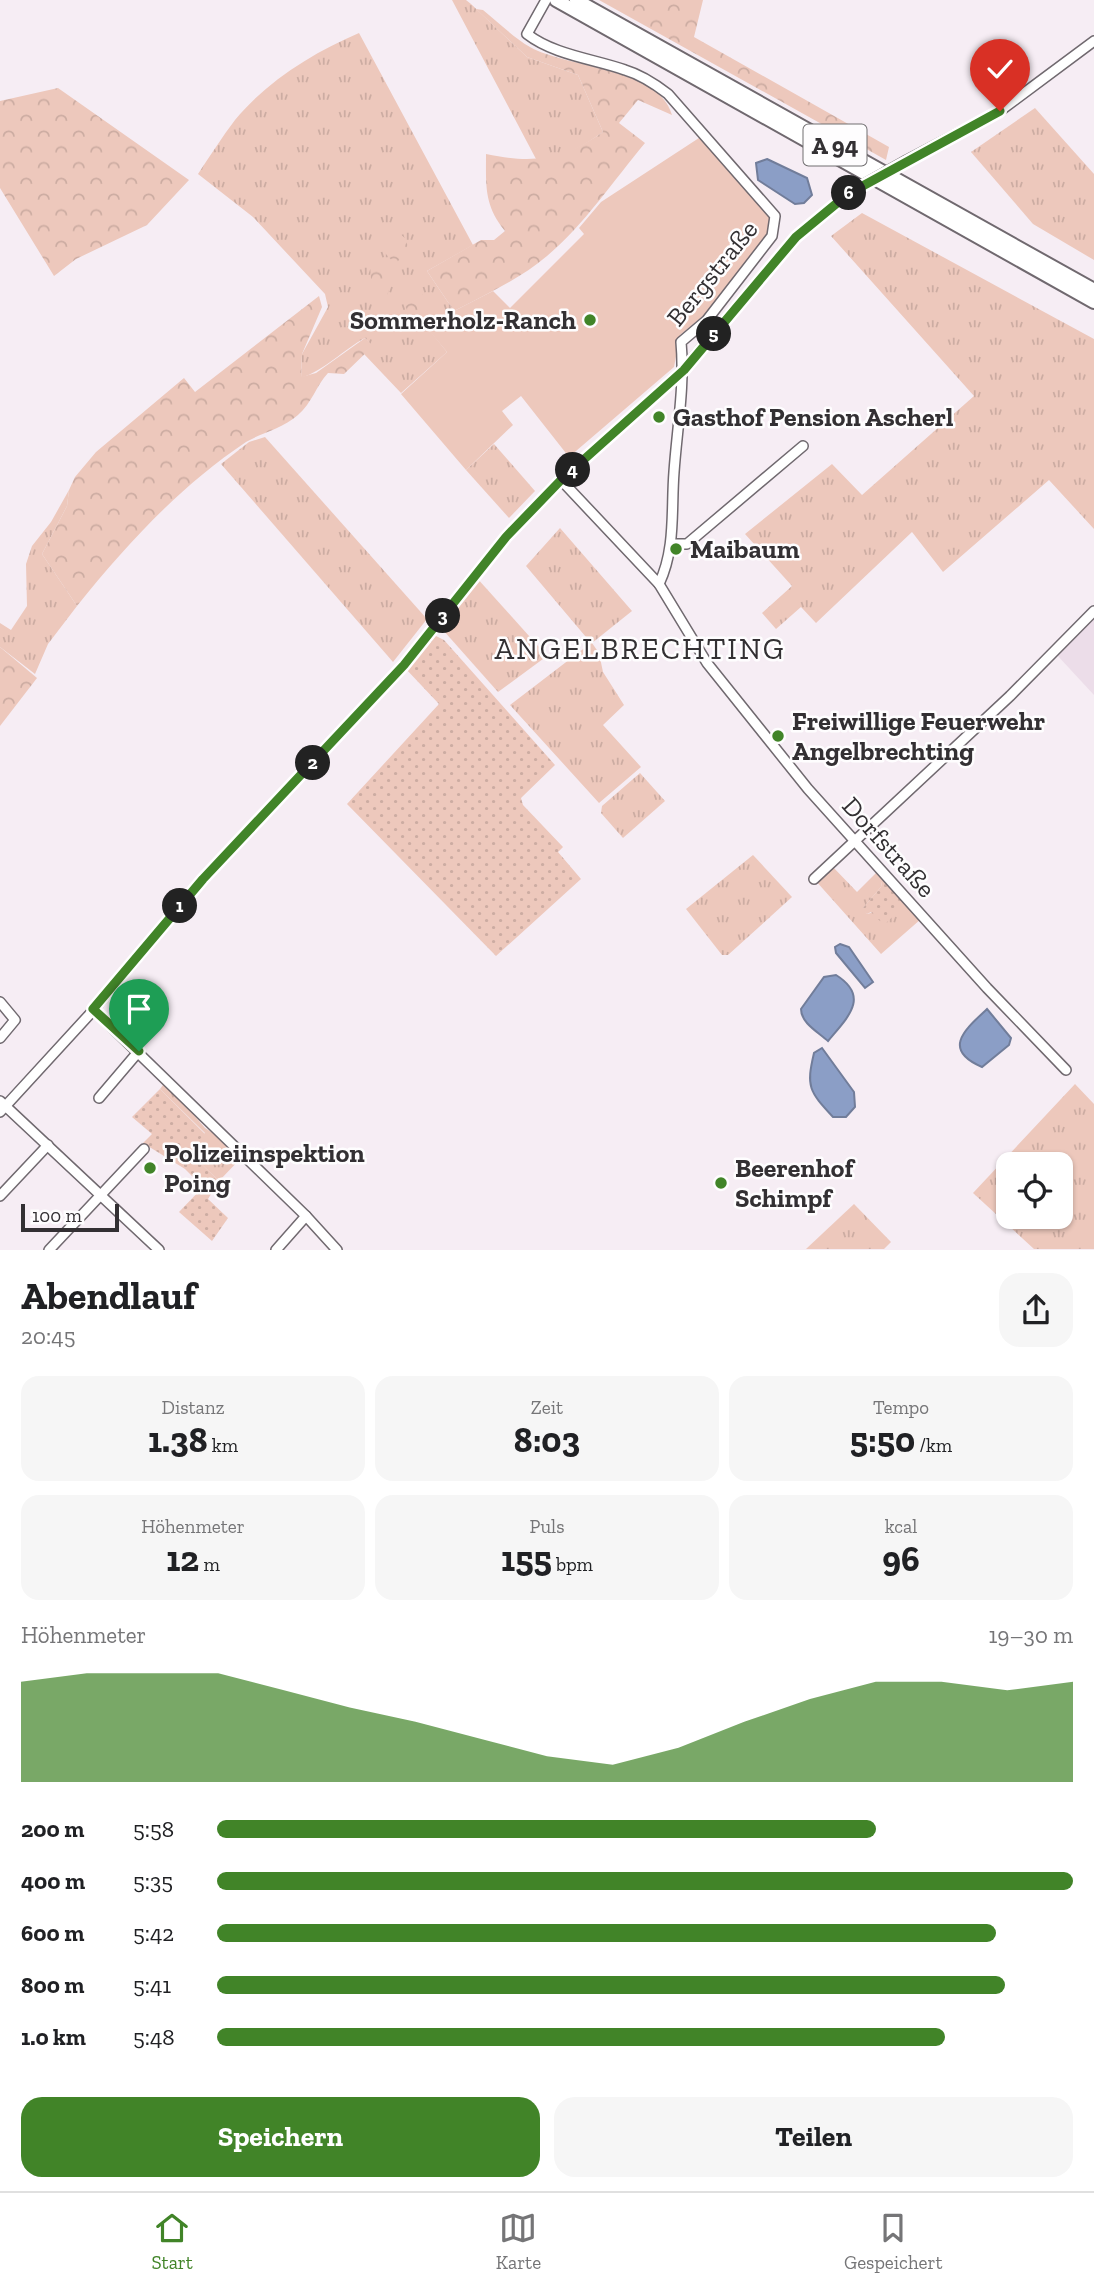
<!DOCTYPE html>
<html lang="de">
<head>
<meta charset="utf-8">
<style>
  body { margin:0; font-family:"Zilla Slab",serif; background:#f6f6f6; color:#202124; height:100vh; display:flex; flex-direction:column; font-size:26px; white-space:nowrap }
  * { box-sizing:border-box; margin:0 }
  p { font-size:23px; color:#757577 }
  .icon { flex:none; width:38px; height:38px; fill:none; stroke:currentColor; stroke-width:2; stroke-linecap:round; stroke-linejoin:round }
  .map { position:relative; height:1250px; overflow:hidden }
  .sheet { display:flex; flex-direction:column; background:#fff; flex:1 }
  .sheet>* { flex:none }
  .controls { position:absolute; left:996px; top:1152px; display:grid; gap:14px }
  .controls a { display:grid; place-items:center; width:77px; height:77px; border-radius:14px; background:#fff; box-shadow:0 2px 5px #0004; font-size:35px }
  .scale { position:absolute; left:21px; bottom:18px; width:98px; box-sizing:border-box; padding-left:7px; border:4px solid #333033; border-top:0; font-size:19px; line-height:24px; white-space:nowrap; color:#333033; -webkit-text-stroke:5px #fefdfe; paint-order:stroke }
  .pin { position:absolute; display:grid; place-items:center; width:60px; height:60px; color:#fff; margin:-72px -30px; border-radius:50% 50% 50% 0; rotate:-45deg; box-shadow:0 0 7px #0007 }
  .pin .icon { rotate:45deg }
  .km { position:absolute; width:35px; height:35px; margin:-18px; border-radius:50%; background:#222; color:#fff; font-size:19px; line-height:35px; text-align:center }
  .round { display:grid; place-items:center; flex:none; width:74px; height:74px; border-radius:21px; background:#f6f6f6 }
  .overview { display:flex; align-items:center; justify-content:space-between; height:119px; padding:0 21px }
  h1 { font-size:38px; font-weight:800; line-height:52px }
  .stats { display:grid; grid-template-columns:repeat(3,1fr); gap:10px; height:119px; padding:7px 21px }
  .stats div { display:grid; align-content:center; border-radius:18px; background:#f6f6f6; text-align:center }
  .stats b { font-size:35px; font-weight:800 }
  .stats small { font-size:19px; font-weight:400 }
  .stats p { font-size:19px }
  .chart { height:196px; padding:14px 21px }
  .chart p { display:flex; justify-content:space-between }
  .chart svg { width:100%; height:126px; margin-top:7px; fill:#418428; opacity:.7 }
  .primary-button { display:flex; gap:14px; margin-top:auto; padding:14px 21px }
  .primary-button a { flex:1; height:80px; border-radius:21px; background:#418428; color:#fff; font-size:28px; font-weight:800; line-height:80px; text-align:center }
  .primary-button a+a { background:#f6f6f6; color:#202124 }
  ul { padding:0 21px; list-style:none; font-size:23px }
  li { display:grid; grid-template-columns:112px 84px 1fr; align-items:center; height:52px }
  li i { height:18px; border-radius:9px; background:#418428 }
  .menu { display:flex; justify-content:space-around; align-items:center; height:98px; border-top:2px solid #e0e0e0; background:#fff; font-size:19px; color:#757577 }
  .menu a { display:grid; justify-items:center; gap:4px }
  .menu .on { color:#418428 }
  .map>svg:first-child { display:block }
  .built { fill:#ecdde9 }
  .grass { fill:url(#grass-tufts); fill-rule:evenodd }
  .forest { fill:url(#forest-crowns) }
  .park { fill:url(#park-dots) }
  .pitch { fill:#edc8bc }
  .water { fill:#8b9ec6; stroke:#717d9a; stroke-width:2 }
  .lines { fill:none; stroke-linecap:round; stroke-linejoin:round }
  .minor-casing { stroke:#70696f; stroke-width:12 }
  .highway-casing { stroke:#70696f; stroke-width:16 }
  .minor { stroke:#fff; stroke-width:9 }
  .highway { stroke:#fff; stroke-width:12 }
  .minor-bridge-casing { stroke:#70696f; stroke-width:12; stroke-linecap:butt }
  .minor-bridge { stroke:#fff; stroke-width:9 }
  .route-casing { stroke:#fff; stroke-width:14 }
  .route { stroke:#418428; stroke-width:9 }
  .poi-dot { fill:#418428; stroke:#fefdfe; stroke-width:2.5 }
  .labels { text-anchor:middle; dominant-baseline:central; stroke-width:5; stroke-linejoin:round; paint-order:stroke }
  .shield { fill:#fefdfe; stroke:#706e70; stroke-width:2 }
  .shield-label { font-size:24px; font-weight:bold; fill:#333033 }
  .street-label { font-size:26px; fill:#333033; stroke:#fefdfe }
  .poi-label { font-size:26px; font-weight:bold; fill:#333033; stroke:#fefdfe; text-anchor:start }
  .quarter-label { font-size:30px; letter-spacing:2px; fill:#333033; stroke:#fefdfe }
</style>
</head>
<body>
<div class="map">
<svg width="1094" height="1250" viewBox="0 0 1094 1250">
  <defs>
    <pattern id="grass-tufts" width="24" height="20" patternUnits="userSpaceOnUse" patternTransform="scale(1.75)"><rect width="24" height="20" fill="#edc8bc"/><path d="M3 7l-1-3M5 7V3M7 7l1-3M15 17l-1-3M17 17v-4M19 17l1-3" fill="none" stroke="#ccaca2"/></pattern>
    <pattern id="forest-crowns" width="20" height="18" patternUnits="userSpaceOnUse" patternTransform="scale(1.75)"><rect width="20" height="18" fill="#edc8bc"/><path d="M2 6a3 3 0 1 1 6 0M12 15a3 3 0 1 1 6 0" fill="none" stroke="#ccaca2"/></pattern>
    <pattern id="park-dots" width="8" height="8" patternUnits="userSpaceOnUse" patternTransform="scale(1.75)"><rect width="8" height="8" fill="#edc8bc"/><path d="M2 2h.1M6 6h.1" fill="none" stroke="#ccaca2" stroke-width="1.8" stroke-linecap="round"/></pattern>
  </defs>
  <rect width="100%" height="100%" fill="#f6edf4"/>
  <!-- built -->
  <path class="built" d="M 1094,616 L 1094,695 L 1057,655 Z"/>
  <!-- grass -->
  <g class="grass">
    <path d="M 452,0 L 466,0 L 471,4 L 527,57 L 578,75 L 603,132 C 583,146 561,160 536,159 Z"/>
    <path d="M 359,33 L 473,245 L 427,271 L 454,311 L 422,321 L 447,352 L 401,393 L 364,354 L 372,346 L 365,338 C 343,350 325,370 301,378 L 302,354 L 328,307 L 325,294 L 253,217 L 198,174 C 210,156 222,137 235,120 C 266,82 314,52 359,33 Z"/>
    <path d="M 1035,108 L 1094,174 L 1094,260 L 1033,224 L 971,152 Z"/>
    <path d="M 862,213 L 1094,339 L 1094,529 L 1049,480 L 943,572 L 912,532 L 816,623 L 801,607 L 776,629 L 762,613 L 792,586 L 745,534 L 832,464 L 862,495 L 974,396 L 831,236 Z"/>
    <path d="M 265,437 L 427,619 L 393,662 L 221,464 L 249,442 Z"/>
    <path d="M 494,444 L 535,491 L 509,518 L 466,470 Z"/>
    <path d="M 69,490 L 67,506 L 42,554 L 77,606 L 48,644 L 35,674 L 0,647 L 0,623 L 11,630 L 27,606 L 26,564 L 32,546 L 51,522 Z"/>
    <path d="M 560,528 L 632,611 L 592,643 L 599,653 L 603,672 L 624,705 L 603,725 L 641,767 L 599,803 L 510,705 L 591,643 L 526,566 Z"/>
    <path d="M 476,577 L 547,656 L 498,692 L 443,630 L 443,621 Z"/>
    <path d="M 640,773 L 665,801 L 623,838 L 601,813 L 602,806 Z"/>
    <path d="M 753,855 L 792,897 L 728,955 L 722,955 L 686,909 Z"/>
    <path d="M 832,866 L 857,892 L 878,871 L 883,876 L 881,887 L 863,908 L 867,914 L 907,903 L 921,919 L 881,954 L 815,880 Z"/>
    <path d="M 161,1076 L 205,1128 L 224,1140 L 242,1157 L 219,1181 L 188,1151 L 205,1133 L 160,1089 L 163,1085 L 157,1079 Z"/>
    <path d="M 1075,1084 L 1094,1104 L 1094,1249 L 1034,1249 L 973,1193 ZM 1008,1164 L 1060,1164 L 1060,1216 L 1008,1216 Z"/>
    <path d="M 854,1204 L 891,1242 L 884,1249 L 806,1249 Z"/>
  </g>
  <!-- forest -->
  <g class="forest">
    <path d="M 599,0 L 703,0 L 694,37 L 889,147 L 886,160 Z"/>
    <path d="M 476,9 L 483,10 C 498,22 514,38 530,47 C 567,68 660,68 672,115 L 638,100 L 619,123 L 645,143 C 614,180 584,225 547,256 C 520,279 485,295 454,311 L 427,271 L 481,240 L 494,240 L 505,231 C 484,205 486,186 486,154 C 533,164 563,160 603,132 L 578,75 L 527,57 Z"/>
    <path d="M 58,88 L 189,180 L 147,225 L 76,259 L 54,276 L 0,188 L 0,101 Z"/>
    <path d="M 396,231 L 405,238 L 409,250 L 395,264 L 385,253 L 383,240 L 390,232 Z"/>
    <path d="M 374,262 L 382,262 L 390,279 L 387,300 L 379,301 L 371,279 L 370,265 Z"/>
    <path d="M 408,294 L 423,294 L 423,308 L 420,312 L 409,313 L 404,304 Z"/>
    <path d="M 319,296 L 322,307 L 302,354 L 301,377 L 316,373 L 365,338 L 373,346 L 344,374 L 328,373 C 316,386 312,403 298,415 C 282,429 263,432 246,442 C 180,486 126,545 77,606 L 42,554 L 67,506 L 69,490 L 75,477 L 96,452 L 184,378 L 195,392 Z"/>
    <path d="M 0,647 L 37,678 L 0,726 Z"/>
  </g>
  <!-- park -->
  <g class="park">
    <path d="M 432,634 L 444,640 L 555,765 L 521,798 L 523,805 L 563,847 L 558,852 L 581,879 L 496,956 L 347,804 L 439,704 L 405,668 Z"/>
    <path d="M 883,876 L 907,903 L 884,925 L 871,912 L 867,914 L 862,909 L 881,887 Z"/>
    <path d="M 160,1089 L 205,1134 L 188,1151 L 219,1181 L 208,1199 L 228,1218 L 212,1241 L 179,1212 L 203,1187 L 185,1169 L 143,1143 L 152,1134 L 132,1117 Z"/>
  </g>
  <!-- pitch -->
  <path class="pitch" d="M 702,136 L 771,215 L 769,234 L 703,316 L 680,335 L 674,367 L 569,457 L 521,396 L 502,411 L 513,425 L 466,470 L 401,394 L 447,352 L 421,321 L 454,311 L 493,291 L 510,308 L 584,234 L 579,228 L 601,202 Z"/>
  <!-- water -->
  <g class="water">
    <path d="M 767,159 L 807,178 L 812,195 L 804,203 L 795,204 L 758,180 L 756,163 Z"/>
    <path d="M 840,944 L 849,947 L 873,982 L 865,988 L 836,953 L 835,947 Z"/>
    <path d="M 836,975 C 871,997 847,1018 828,1041 C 818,1032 801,1023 801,1009 L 824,977 Z"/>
    <path d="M 987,1009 L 1011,1038 L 1009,1045 L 982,1067 C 940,1049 967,1028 987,1009 Z"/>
    <path d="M 822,1048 L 854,1092 L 855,1107 L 846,1117 L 833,1117 C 809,1091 806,1087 814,1053 Z"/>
  </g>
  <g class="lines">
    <defs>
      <g id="minor">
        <path d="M 546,0 L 527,34 C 554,55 594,59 625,70 C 642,75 655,84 668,94 L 775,216 L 772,236 L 707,320 L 681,342 C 685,385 677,429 674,472 C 671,510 676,548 659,584"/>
        <path d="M 907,160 L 1000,111 L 1094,41"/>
        <path d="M 561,480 L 659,584 L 707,663 L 808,789 L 987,988 L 1066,1070"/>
        <path d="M 672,544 L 687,544 L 803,446"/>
        <path d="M 814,879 L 1010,696 L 1094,611"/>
        <path d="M 0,1002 L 15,1020 L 0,1038"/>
        <path d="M 93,1009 L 306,1216"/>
        <path d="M 99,1098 L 139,1051"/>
        <path d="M 0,1101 L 159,1250"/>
        <path d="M 0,1112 L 89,1015 L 203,879 L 404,665 L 506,537 L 561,480 L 683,370 L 796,237 L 852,191"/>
        <path d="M 0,1196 L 48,1145"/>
        <path d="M 49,1250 L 144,1149"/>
        <path d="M 276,1250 L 306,1216 L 337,1250"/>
      </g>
      <g id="highway">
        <path d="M 556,0 L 1094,302"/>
        <path d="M 576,0 L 1094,290"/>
      </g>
    </defs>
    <!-- minor casing -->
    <use href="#minor" class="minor-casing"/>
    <!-- highway casing -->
    <use href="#highway" class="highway-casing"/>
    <!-- minor -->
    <use href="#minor" class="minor"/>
    <!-- highway -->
    <use href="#highway" class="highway"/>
    <defs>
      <path id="minor-bridge" d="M 852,191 L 907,160"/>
    </defs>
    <!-- minor-bridge casing -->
    <use href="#minor-bridge" class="minor-bridge-casing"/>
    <!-- minor-bridge -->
    <use href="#minor-bridge" class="minor-bridge"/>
  </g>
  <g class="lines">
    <defs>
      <path id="route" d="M 139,1051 L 93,1009 L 203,879 L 404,665 L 506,537 L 561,480 L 684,370 L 796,237 L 848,194 L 1000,111"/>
    </defs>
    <!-- route casing -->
    <use href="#route" class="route-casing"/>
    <!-- route -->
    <use href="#route" class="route"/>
  </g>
  <!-- markers -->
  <g class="poi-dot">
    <circle cx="590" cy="320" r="7"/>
    <circle cx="659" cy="417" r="7"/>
    <circle cx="676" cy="549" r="7"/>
    <circle cx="778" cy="736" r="7"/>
    <circle cx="150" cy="1168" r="7"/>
    <circle cx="721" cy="1183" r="7"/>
  </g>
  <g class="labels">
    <!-- shield labels -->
    <rect class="shield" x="803.5" y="124.5" width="63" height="41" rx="5"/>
    <g class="shield-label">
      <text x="835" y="145">A 94</text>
    </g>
    <!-- street labels -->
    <g class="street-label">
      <text transform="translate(712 273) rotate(-51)">Bergstraße</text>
      <text transform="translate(889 847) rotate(48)">Dorfstraße</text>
    </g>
    <!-- poi labels -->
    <g class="poi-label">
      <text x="576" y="320" text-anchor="end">Sommerholz-Ranch</text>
      <text x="673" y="417">Gasthof Pension Ascherl</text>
      <text x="690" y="549">Maibaum</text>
      <text x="792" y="721">Freiwillige Feuerwehr<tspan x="792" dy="30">Angelbrechting</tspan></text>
      <text x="164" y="1153">Polizeiinspektion<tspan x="164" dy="30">Poing</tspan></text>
      <text x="735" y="1168">Beerenhof<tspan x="735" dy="30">Schimpf</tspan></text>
    </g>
    <!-- quarter labels -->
    <g class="quarter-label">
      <text x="640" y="649">ANGELBRECHTING</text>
    </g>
  </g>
</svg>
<div class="controls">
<a><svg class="icon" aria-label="locate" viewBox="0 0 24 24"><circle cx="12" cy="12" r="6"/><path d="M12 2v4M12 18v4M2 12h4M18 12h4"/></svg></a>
</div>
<div class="scale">100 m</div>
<div class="pin" style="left:139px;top:1051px;background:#1e9e55"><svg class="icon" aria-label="arrive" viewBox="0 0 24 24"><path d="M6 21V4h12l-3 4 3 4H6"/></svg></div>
<div class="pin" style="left:1000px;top:111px;background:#d93025"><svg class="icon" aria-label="check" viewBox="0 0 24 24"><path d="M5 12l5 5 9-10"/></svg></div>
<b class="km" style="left:180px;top:906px">1</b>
<b class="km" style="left:313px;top:763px">2</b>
<b class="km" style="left:443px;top:616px">3</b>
<b class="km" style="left:573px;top:470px">4</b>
<b class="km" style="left:714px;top:334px">5</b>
<b class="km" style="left:849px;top:193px">6</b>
</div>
<section class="sheet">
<div class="overview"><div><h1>Abendlauf</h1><p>20:45</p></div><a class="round"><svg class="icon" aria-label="share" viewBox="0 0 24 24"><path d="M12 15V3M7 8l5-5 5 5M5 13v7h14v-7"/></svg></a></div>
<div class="stats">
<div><p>Distanz</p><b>1.38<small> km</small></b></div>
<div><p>Zeit</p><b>8:03</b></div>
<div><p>Tempo</p><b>5:50<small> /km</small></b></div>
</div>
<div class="stats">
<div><p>Höhenmeter</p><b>12<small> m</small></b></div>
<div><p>Puls</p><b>155<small> bpm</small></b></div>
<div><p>kcal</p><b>96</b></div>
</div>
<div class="chart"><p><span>Höhenmeter</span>19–30 m</p>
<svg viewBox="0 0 160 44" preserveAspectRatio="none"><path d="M0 44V9L10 6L20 6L30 6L40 12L50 18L60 23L70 29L80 35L90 38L100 32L110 23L120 15L130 9L140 9L150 12L160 9V44z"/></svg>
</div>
<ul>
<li><b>200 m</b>5:58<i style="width:77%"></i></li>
<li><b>400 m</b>5:35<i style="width:100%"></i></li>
<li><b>600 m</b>5:42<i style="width:91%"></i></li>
<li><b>800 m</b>5:41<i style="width:92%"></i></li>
<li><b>1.0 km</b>5:48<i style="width:85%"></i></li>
</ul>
<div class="primary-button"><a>Speichern</a><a>Teilen</a></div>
</section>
<nav class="menu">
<a class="on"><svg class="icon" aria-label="home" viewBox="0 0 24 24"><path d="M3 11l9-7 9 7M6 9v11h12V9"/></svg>Start</a>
<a><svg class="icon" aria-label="map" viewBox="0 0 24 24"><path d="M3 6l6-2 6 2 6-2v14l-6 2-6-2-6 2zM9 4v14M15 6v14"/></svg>Karte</a>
<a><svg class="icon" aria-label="saved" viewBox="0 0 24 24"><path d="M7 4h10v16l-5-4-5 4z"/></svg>Gespeichert</a>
</nav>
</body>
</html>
